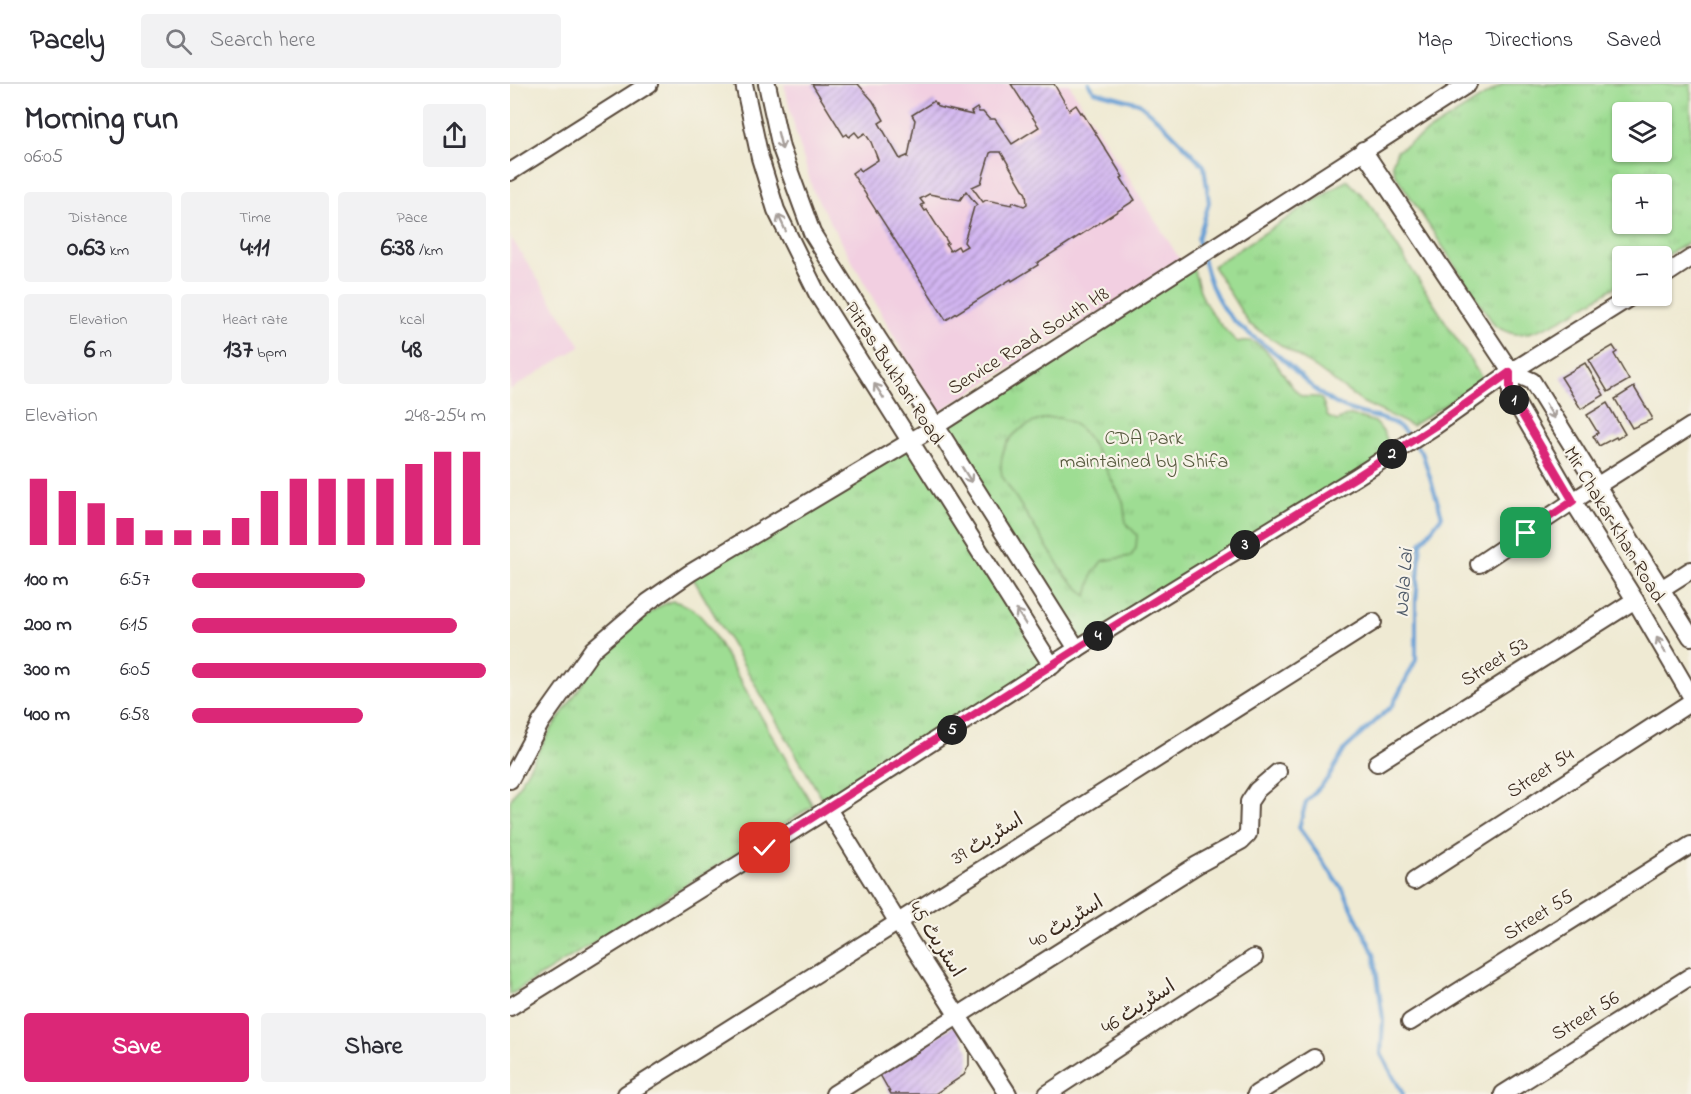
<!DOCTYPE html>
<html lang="en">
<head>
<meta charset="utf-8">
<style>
  body { margin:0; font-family:"Indie Flower","Playpen Sans Arabic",sans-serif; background:#f2f2f3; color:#2b2b33; height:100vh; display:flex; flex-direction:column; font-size:22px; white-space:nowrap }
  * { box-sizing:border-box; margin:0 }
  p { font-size:20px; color:#7c7c81 }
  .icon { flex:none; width:33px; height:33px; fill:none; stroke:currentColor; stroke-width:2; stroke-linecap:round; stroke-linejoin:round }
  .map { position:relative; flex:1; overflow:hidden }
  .sheet { display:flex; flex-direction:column; background:#fff; width:510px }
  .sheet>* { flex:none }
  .buttons { position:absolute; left:1102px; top:18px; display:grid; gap:12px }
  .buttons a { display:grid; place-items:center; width:60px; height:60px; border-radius:6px; background:#fff; box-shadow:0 2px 4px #0004; font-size:30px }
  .pin { position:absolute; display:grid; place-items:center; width:51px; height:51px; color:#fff; margin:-26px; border-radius:12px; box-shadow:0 3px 9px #0006 }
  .km { position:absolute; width:30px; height:30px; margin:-15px; border-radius:50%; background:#222; color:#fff; font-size:16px; line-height:30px; text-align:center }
  .round { display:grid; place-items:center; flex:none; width:63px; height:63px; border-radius:6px; background:#f2f2f3 }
  .headline { display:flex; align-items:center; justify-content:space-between; height:102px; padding:0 24px }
  h1 { font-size:33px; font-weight:800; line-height:45px }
  .figures { display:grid; grid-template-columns:repeat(3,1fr); gap:9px; height:102px; padding:6px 24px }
  .figures div { display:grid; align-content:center; border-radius:6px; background:#f2f2f3; text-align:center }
  .figures b { font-size:26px; font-weight:800 }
  .figures small { font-size:16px; font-weight:400 }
  .figures p { font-size:16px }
  .chart { height:168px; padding:12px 24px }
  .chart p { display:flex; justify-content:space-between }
  .chart svg { width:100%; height:108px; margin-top:6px; stroke:#db2777; stroke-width:6 }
  .button { display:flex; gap:12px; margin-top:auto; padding:12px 24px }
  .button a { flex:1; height:69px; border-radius:6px; background:#db2777; color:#fff; font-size:24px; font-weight:800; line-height:69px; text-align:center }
  .button a+a { background:#f2f2f3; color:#2b2b33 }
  ul { padding:0 24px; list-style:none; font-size:20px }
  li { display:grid; grid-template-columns:96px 72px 1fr; align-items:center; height:45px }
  li i { height:15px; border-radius:8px; background:#db2777 }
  header { display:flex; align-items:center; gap:36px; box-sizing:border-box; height:84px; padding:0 30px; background:#fff; border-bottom:2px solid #e1e1e2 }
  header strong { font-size:28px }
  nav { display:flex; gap:33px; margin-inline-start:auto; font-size:21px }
  .search { width:420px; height:54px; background:#f2f2f3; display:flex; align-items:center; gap:15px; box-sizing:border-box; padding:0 21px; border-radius:6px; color:#7c7c81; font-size:22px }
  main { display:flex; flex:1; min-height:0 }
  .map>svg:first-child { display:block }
  .built { fill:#f2cfe1 }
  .grass { fill:url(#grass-tufts); stroke:#6c8458; stroke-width:1.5; fill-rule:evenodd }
  .pitch { fill:#9edd93; stroke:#6c8458; stroke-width:1.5 }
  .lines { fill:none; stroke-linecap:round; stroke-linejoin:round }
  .stream { stroke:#659ed4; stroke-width:4 }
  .building { fill:url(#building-hatch); fill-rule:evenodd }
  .minor-casing { stroke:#564739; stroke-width:20 }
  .minor { stroke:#fff; stroke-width:16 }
  .oneway { stroke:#a79f9a }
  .route-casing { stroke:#fff; stroke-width:12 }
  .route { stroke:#db2777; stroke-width:8 }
  .labels { text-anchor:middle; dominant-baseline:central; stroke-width:4.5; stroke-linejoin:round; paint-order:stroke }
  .street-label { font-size:20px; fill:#3b2a1e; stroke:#f7f3e8 }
  .park-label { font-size:20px; fill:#54573b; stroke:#f7f3e8 }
  .water-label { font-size:21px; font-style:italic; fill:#4c5867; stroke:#f7f3e8 }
</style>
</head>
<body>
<header>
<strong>Pacely</strong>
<div class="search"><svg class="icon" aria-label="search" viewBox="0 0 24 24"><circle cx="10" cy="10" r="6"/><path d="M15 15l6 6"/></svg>Search here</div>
<nav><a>Map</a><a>Directions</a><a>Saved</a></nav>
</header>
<main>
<section class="sheet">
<div class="headline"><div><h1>Morning run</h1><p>06:05</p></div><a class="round"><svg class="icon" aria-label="share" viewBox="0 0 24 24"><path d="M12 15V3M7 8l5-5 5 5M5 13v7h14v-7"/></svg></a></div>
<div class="figures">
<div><p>Distance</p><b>0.63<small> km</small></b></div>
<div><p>Time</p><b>4:11</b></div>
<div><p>Pace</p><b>6:38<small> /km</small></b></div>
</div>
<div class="figures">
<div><p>Elevation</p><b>6<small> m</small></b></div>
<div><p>Heart rate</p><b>137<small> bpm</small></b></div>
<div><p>kcal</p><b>48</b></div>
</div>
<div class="chart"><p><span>Elevation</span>248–254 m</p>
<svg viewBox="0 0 160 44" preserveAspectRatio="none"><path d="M5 44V17M15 44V22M25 44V27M35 44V33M45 44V38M55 44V38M65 44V38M75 44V33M85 44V22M95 44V17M105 44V17M115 44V17M125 44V17M135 44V11M145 44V6M155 44V6"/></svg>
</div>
<ul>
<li><b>100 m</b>6:57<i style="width:59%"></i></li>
<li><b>200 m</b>6:15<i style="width:90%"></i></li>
<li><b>300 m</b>6:05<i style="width:100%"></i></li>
<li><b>400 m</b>6:58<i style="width:58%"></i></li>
</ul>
<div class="button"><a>Save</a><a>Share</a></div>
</section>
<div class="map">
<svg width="1181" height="1010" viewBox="0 0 1181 1010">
  <defs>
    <pattern id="grass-tufts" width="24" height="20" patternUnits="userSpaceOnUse" patternTransform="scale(1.5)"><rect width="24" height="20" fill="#9edd93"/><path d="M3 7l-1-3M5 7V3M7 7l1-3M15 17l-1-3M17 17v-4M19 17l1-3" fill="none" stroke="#89be7e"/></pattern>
    <pattern id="building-hatch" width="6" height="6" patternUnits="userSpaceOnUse" patternTransform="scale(1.5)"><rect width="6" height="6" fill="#d2b5f1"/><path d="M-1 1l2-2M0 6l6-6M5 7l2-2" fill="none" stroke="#ac93c3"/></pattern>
  </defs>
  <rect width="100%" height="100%" fill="#f7f3e8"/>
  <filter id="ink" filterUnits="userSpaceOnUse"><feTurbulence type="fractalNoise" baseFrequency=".0167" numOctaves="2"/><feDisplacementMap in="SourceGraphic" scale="12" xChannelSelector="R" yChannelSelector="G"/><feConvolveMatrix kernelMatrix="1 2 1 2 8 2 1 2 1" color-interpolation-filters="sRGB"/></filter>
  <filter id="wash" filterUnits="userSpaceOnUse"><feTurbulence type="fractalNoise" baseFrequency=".008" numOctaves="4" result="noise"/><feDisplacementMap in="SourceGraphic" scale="24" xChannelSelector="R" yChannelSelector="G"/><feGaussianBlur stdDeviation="1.35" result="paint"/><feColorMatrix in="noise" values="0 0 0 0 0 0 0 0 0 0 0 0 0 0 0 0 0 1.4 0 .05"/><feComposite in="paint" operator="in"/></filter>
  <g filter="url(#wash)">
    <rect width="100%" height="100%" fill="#efead3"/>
    <!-- built -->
    <g class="built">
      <path d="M 274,0 L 559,0 L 671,177 L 427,329 L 303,107 L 285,46 Z"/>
      <path d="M 0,152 L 71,262 L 0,306 Z"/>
    </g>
    <!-- grass -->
    <g class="grass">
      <path d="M 993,0 L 1181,0 L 1181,157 L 1152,174 L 1152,172 L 1113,172 L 1113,198 C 1088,212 1034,252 1007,250 C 999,250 993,246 985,242 L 885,90 L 882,80 L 887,67 ZM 1152,28 L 1152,68 L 1113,68 L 1113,28 ZM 1152,100 L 1152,140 L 1113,140 L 1113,100 Z"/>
      <path d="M 837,96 L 857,116 L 973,296 L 902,342 L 852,318 L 806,284 L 739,240 L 703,182 Z"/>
      <path d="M 682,178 C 690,215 698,229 725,256 L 728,258 C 757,248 772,296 789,310 C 796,317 804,309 811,315 C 815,320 815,327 818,333 L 827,337 L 836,332 L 841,331 L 865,338 L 874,349 L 883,369 L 567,565 L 426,342 Z"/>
      <path d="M 401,357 L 542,582 L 318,725 L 180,489 Z"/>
      <path d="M 162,517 C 180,521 187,527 198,541 L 303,722 L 0,911 L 0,717 L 40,647 L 81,587 L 103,558 L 120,543 L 150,522 Z"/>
    </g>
    <!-- pitch -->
    <path class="pitch" d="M 539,334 L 550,334 L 561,338 L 572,346 L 581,358 L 613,417 L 616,439 L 627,451 L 626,464 L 621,472 L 592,477 L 583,489 L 577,512 L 555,491 L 492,392 C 486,359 509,340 539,334 Z"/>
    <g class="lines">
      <!-- stream -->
      <g class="stream">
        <path d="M 579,0 L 584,7 L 629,19 L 654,41 L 694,82 L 699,119 L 688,155 L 691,168"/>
        <path d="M 693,175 C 697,191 703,208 712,222 C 726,244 751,257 770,273 C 791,291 806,311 831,322 C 855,334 884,330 900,354"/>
        <path d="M 893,1010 L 871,970 L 873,935 L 864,870 L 833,806 L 789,744 L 796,718 L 819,693 L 835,665 L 882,622 L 906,576 L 906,517 L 911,459 L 932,432 L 913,371 L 905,360"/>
      </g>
    </g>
    <g id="blocks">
      <!-- building -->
      <g class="building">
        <path d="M 302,0 L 348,0 L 363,17 L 374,36 L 369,39 L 390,75 L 397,72 L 398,73 L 405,36 L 402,31 L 424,17 L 428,23 L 463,31 L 461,28 L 467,24 L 469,28 L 473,28 L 479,35 L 485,35 L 502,60 L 529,43 L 501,0 L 544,0 L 559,26 L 566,21 L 571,29 L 572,28 L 613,93 L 611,94 L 625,116 L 527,179 L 528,181 L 502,197 L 501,195 L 436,236 L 342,89 L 349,84 L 351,87 L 368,76 L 361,58 L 355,49 L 349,53 L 345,48 L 339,53 L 337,50 L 334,52 ZM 482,68 L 491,68 L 516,110 L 517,120 L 514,122 L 503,118 L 502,121 L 476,116 L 473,118 L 462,103 L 471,99 L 480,69 ZM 456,107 L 467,121 L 464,123 L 454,158 L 457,162 L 450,166 L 448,162 L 440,167 L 436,160 L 438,159 L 417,126 L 415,127 L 411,121 L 414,120 L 410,115 L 419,110 L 450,116 Z"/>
        <path d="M 1103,262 L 1107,268 L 1104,270 L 1119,296 L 1098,308 L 1079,276 Z"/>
        <path d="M 1075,279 L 1094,311 L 1071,325 L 1051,293 Z"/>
        <path d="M 1124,303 L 1142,333 L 1141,336 L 1122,344 L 1105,315 Z"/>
        <path d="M 1097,319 L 1115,350 L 1107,355 L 1106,353 L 1089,362 L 1083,352 L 1088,349 L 1077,331 Z"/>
        <path d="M 445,941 L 459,966 L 459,981 L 454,991 L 425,1010 L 381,1010 L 369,989 Z"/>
      </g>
    </g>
  </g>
  <g filter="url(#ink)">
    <use href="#blocks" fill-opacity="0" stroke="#564739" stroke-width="1.5"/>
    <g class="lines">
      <defs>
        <g id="minor">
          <path d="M 234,0 L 250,74 L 266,126 L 308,211 L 542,582"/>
          <path d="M 257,0 L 271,64 L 302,149 L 369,256 L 426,342 L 567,565"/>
          <path d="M 853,66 L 1001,288 L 1001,310 L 1063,417 L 1125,516 L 1181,612"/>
          <path d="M 0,88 L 139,0"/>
          <path d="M 1152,193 L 1181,174"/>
          <path d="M 1001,288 L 1022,297 L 1181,553"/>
          <path d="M 969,480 L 1063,417 L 1181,342"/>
          <path d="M 1151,505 L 1181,486"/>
          <path d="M 867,679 L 1125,516"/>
          <path d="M 0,696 L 31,638 L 83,565 L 138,518 L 180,489 L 426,342 L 958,0"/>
          <path d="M 318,725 L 387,837 L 498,1010"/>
          <path d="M 904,797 L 1181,618"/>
          <path d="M 0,923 L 318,725 L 573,561 L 846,393 L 925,342 L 1001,288 L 1122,212"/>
          <path d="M 900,938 L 1181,761"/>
          <path d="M 116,1010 L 863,538"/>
          <path d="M 324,1010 L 687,781 L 731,757 L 738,750 L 739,718 L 747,706 L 768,688"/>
          <path d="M 537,1010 L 744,874"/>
          <path d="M 746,1010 L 804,974"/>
          <path d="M 993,1010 L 1181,892"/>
        </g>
      </defs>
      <!-- minor casing -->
      <use href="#minor" class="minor-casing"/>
      <!-- minor -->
      <use href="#minor" class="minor"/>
    </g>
    <!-- one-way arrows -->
    <defs><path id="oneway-shaft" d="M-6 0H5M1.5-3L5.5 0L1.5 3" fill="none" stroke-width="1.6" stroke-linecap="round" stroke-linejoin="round" transform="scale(1.5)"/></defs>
    <g class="oneway">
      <use href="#oneway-shaft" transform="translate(270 57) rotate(76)"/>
      <use href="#oneway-shaft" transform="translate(272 139) rotate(-115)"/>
      <use href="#oneway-shaft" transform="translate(369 307) rotate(-123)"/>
      <use href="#oneway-shaft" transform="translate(1040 327) rotate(59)"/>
      <use href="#oneway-shaft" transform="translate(457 391) rotate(58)"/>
      <use href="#oneway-shaft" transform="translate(511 533) rotate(-122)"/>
      <use href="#oneway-shaft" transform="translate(1151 561) rotate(-120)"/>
    </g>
  </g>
  <g class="lines" filter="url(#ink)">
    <defs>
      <path id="route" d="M 255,764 L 573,561 L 846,393 L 925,342 L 1000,288 L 1000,310 L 1063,417 L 1016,449"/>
    </defs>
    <!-- route casing -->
    <use href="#route" class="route-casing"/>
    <!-- route -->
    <use href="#route" class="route"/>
  </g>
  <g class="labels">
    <!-- street labels -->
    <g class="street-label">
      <text transform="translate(519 258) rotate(-32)">Service Road South H8</text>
      <text transform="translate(383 290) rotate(57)">Pitras Bukhari Road</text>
      <text transform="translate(1103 441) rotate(59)">Mir Chakar Khan Road</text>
      <text transform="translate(985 579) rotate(-32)">Street 53</text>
      <text transform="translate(1031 690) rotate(-33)">Street 54</text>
      <text transform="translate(478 756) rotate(-32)">اسٹریٹ 39</text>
      <text transform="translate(1029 832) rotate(-32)">Street 55</text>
      <text transform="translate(557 839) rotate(-32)">اسٹریٹ 40</text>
      <text transform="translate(425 856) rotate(57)">اسٹریٹ 45</text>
      <text transform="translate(629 924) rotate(-33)">اسٹریٹ 46</text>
      <text transform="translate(1076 933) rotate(-32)">Street 56</text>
    </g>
    <!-- park labels -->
    <g class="park-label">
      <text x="634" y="355">CDA Park<tspan x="634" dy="23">maintained by Shifa</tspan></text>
    </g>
    <!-- water labels -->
    <g class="water-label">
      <text transform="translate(895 499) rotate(-86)">Nala Lai</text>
    </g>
  </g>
</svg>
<div class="buttons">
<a><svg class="icon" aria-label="layers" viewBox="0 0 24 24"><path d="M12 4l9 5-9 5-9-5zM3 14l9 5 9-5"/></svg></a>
<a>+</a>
<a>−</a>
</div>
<div class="pin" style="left:1016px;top:449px;background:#1e9e55"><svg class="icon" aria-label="arrive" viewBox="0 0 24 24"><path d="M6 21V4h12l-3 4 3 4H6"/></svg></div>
<div class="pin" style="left:255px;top:764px;background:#d93025"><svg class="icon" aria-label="check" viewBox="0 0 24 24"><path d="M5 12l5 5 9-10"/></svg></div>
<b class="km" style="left:1004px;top:316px">1</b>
<b class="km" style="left:882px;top:370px">2</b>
<b class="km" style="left:735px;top:461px">3</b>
<b class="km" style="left:588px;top:552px">4</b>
<b class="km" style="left:442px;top:646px">5</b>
</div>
</main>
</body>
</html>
